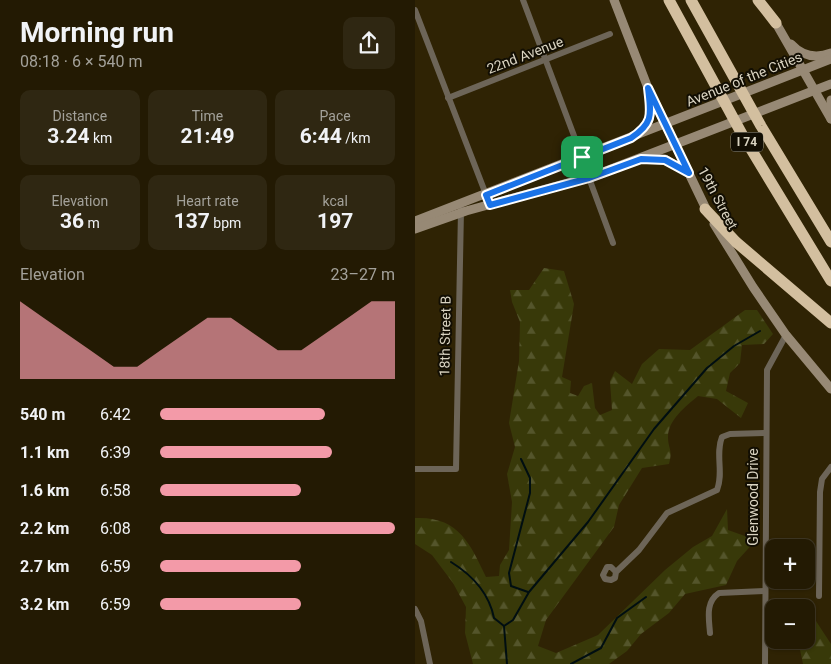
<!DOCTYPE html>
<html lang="en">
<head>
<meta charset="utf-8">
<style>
  body { margin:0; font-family:Roboto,sans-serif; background:#2f2712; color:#f1f3f6; height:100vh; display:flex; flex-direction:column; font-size:19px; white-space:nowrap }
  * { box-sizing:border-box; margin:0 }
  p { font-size:16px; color:#a3a19a }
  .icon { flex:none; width:28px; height:28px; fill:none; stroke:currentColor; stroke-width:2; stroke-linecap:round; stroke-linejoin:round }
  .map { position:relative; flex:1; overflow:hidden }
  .side { display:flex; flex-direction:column; background:#231a03; width:415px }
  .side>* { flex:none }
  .buttons { position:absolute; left:350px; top:539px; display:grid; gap:10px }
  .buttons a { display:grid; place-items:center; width:50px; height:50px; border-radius:10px; background:#231a03; box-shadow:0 1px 4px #0004,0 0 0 1px #403825; font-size:25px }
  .pin { position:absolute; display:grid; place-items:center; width:42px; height:42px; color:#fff; margin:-21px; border-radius:10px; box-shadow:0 2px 8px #0006 }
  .round { display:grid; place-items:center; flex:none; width:52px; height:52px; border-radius:10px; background:#2f2712 }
  .headline { display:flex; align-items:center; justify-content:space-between; height:85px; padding:0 20px }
  h1 { font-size:28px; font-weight:700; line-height:38px }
  .metrics { display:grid; grid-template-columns:repeat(3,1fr); gap:8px; height:85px; padding:5px 20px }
  .metrics div { display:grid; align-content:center; border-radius:10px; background:#2f2712; text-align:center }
  .metrics b { font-size:21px; font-weight:700 }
  .metrics small { font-size:14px; font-weight:400 }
  .metrics p { font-size:14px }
  .chart { height:140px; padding:10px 20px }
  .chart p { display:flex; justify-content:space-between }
  .chart svg { width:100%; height:90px; margin-top:5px; fill:#f39aa8; opacity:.7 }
  ul { padding:0 20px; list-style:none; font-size:16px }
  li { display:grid; grid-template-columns:80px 60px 1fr; align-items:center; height:38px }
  li i { height:12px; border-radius:6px; background:#f39aa8 }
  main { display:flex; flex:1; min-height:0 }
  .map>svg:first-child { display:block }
  .forest { fill:url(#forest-firs) }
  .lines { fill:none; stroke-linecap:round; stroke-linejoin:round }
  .stream { stroke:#000e11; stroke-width:2 }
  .minor { stroke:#6d6558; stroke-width:6 }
  .secondary { stroke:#978975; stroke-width:9 }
  .motorway { stroke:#d3bf9f; stroke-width:11 }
  .route-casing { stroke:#fff; stroke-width:10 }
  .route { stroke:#1a73e8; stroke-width:6 }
  .labels { text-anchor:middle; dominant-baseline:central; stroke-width:4; stroke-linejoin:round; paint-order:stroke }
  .shield { fill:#120e03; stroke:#9d9888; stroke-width:1 }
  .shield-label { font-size:12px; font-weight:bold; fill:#d9d3c1 }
  .street-label { font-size:14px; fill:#d9d3c1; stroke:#120e03 }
</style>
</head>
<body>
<main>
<section class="side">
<div class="headline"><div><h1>Morning run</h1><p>08:18 · 6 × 540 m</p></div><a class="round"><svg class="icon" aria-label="share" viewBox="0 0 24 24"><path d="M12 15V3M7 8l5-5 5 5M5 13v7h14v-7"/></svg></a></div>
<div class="metrics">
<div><p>Distance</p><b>3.24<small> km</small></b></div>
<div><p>Time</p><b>21:49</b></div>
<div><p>Pace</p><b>6:44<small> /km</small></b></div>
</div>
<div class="metrics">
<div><p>Elevation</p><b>36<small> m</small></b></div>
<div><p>Heart rate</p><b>137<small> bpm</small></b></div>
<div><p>kcal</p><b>197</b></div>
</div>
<div class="chart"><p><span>Elevation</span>23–27 m</p>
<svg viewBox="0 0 160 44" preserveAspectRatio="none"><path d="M0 44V6L10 14L20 22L30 30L40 38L50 38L60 30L70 22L80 14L90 14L100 22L110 30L120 30L130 22L140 14L150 6L160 6V44z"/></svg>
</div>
<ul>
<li><b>540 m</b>6:42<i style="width:70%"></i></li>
<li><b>1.1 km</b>6:39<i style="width:73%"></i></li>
<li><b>1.6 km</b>6:58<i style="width:60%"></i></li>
<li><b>2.2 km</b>6:08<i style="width:100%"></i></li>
<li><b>2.7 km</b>6:59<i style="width:60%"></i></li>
<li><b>3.2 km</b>6:59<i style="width:60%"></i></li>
</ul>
</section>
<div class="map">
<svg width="416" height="664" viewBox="0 0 416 664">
  <defs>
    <pattern id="forest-firs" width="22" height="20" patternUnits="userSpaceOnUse" patternTransform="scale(1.25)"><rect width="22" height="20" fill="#383909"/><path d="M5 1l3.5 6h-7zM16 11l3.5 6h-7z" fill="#54552b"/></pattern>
  </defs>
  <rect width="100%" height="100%" fill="#2f2304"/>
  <!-- forest -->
  <g class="forest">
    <path d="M 129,268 L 149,271 L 159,304 L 147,377 L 156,381 L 155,393 L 163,396 L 169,386 L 177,383 L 180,408 L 185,415 L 197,410 L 195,381 L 200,371 L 217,384 L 227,364 L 244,349 L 275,350 L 330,310 L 342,310 L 358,334 L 349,344 L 327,345 L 325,363 L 315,373 L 311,391 L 333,403 L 326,418 L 302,399 L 283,396 C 271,406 253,420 253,437 C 253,449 258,449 254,464 L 227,468 L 204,505 L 199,527 L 131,620 L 123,646 L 141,653 L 183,635 L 250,570 L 278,547 L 297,536 L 312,509 L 313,530 L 341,540 L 322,561 L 311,585 L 270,594 L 254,613 L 226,634 L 212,651 L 194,664 L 58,664 L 50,633 L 51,607 L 38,583 L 17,555 L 0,544 L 0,518 C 43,516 55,543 71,577 L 84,576 L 85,565 L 94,550 L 97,502 L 92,474 L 100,447 L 94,423 L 104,361 L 105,322 L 97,302 L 95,290 L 114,290 Z"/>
    <path d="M 397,615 L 416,644 L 416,664 L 388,664 L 383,640 L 391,640 L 391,617 Z"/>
  </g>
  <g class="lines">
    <!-- stream -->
    <g class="stream">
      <path d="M 106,459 L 115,478 L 115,493 L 94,573 L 96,586 L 113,592"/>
      <path d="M 36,562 C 57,575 74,593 79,618 L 89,626"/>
      <path d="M 92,664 L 89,626 L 98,620 L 114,592 L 173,522 L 239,429 L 292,368 L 319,346 L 345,331"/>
      <path d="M 156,664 L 186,648 L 202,618 L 231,597"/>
    </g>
    <!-- minor -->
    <g class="minor">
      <path d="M 108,0 L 167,157"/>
      <path d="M 0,10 L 75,205"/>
      <path d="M 33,98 L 195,34"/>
      <path d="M 174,178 L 198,243"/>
      <path d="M 0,469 L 41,469 L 46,210"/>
      <path d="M 201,572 L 200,578 L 196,580 L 190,579 L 188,575 L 192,567 L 196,567 L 201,572 L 224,550 L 252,513 L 302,490 C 309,473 300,454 307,437 L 315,434 L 351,433"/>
      <path d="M 404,596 L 405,492 L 407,479 L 416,467"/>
      <path d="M 0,609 L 6,621 L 15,664"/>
      <path d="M 295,633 C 294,619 290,602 304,593 L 350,591"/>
      <path d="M 350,664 L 352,370 L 371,335"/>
    </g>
    <!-- secondary -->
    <g class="secondary">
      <path d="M 199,0 L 233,88 L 293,213"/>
      <path d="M 358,18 L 416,119"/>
      <path d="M 376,44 C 387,56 400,59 416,53"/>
      <path d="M 416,119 L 416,100"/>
      <path d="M 224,133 C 237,124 236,110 234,96"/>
      <path d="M 231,159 L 250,159 L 272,172"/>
      <path d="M 0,221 L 416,59"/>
      <path d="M 299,224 L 338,287 L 371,335 L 416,389"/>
      <path d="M 0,229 L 51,211 L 178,176 L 416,84"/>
    </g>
    <!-- motorway -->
    <g class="motorway">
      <path d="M 254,0 L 328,136 L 416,281"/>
      <path d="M 276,0 L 346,126 L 416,242"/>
      <path d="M 343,0 L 361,23"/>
      <path d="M 290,209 L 321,242 L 416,323"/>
    </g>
  </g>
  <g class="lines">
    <defs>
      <path id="route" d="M 233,88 L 274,173 L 250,160 L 226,159 L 174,178 L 75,205 L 71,195 L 216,138 C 239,123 236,114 233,88 Z"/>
    </defs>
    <!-- route casing -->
    <use href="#route" class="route-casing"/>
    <!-- route -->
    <use href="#route" class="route"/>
  </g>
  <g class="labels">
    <!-- shield labels -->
    <rect class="shield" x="316" y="132.5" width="32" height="19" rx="4"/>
    <g class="shield-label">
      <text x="332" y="142">I 74</text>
    </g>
    <!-- street labels -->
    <g class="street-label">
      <text transform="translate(110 55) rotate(-21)">22nd Avenue</text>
      <text transform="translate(329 79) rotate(-22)">Avenue of the Cities</text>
      <text transform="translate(303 198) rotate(62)">19th Street</text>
      <text transform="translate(30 336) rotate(-89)">18th Street B</text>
      <text transform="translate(338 497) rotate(-90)">Glenwood Drive</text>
    </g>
  </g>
</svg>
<div class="buttons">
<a>+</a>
<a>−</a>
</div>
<div class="pin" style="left:167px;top:157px;background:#1e9e55"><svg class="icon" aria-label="arrive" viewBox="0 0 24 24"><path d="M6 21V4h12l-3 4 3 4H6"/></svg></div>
</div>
</main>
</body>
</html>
